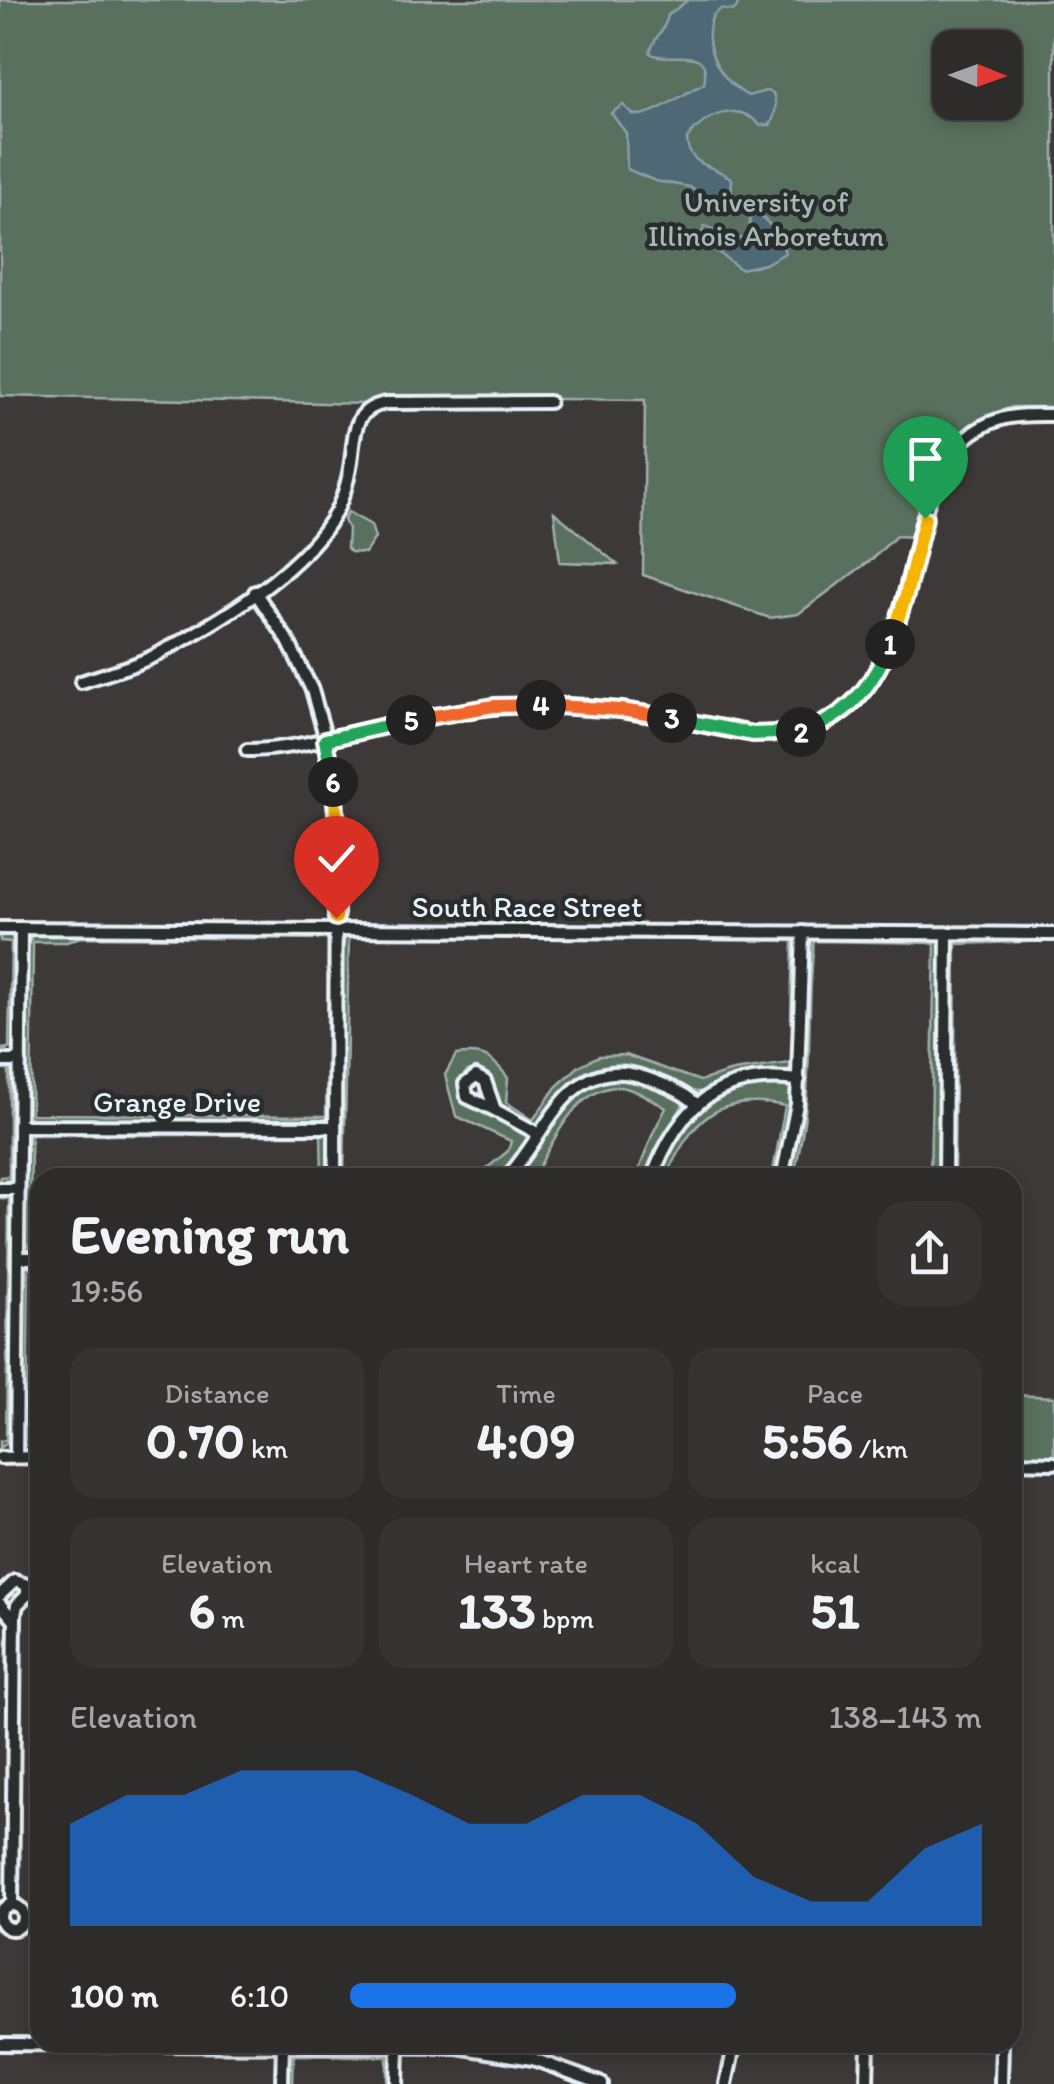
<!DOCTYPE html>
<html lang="en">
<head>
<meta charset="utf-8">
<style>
  body { margin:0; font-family:Itim,sans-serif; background:#363333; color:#f1f3f6; height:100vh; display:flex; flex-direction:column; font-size:38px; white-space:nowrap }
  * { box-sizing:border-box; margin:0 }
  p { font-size:32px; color:#a7a7a9 }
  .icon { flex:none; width:55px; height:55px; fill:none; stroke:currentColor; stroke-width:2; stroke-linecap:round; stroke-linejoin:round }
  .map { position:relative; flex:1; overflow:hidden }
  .drawer { position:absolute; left:30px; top:1168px; width:992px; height:885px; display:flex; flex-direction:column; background:#2e2b2b; border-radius:30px; box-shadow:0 5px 15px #0003,0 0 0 2px #494747 }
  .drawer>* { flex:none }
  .needle { width:65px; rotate:91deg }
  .controls { position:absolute; left:932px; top:30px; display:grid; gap:20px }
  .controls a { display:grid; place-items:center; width:90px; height:90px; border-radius:20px; background:#2e2b2b; box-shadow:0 5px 15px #0003,0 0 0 2px #494747; font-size:50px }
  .pin { position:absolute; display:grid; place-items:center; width:85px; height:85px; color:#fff; margin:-102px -42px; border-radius:50% 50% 50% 0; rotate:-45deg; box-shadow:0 0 10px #0007 }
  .pin .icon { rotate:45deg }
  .km { position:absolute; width:50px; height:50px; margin:-25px; border-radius:50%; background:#222; color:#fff; font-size:28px; line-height:50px; text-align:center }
  .round { display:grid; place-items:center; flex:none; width:105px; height:105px; border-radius:30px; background:#363333 }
  .head { display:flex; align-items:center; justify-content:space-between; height:170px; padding:0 40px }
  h1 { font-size:55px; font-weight:700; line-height:75px }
  .stats { display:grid; grid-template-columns:repeat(3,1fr); gap:15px; height:170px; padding:10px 40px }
  .stats div { display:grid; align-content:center; border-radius:25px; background:#363333; text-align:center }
  .stats b { font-size:50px; font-weight:700 }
  .stats small { font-size:28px; font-weight:400 }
  .stats p { font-size:28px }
  .chart { height:280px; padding:20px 40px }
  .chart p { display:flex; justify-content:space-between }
  .chart svg { width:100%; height:180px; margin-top:10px; fill:#1a73e8; opacity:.7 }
  ul { padding:0 40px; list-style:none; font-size:32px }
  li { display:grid; grid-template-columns:160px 120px 1fr; align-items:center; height:75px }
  li i { height:25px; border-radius:12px; background:#1a73e8 }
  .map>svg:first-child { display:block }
  .green { fill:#58705d; stroke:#a0b0aa; stroke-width:2.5; fill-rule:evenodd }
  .water { fill:#4f6874; stroke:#8c9fa9; stroke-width:2.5 }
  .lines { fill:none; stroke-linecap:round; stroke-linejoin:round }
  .minor-casing { stroke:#e8f1f8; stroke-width:18 }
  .minor { stroke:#2a2d2e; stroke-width:10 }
  .split-1-casing { stroke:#fff; stroke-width:20 }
  .split-2-casing { stroke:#fff; stroke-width:20 }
  .split-3-casing { stroke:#fff; stroke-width:20 }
  .split-4-casing { stroke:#fff; stroke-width:20 }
  .split-5-casing { stroke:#fff; stroke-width:20 }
  .split-6-casing { stroke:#fff; stroke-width:20 }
  .split-7-casing { stroke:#fff; stroke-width:20 }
  .split-1 { stroke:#f5b400; stroke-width:12 }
  .split-2 { stroke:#22a559; stroke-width:12 }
  .split-3 { stroke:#22a559; stroke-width:12 }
  .split-4 { stroke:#f0652b; stroke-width:12 }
  .split-5 { stroke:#f0652b; stroke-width:12 }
  .split-6 { stroke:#22a559; stroke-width:12 }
  .split-7 { stroke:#f5b400; stroke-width:12 }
  .labels { text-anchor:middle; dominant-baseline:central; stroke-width:9; stroke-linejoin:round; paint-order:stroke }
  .park-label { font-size:30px; fill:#a7b7b2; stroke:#2a2d2e }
  .street-label { font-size:30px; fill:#e8f1f8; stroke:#2a2d2e }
</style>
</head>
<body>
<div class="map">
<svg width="1054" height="2084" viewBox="0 0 1054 2084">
  <rect width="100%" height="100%" fill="#3d3939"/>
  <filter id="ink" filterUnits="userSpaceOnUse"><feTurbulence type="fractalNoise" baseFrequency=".01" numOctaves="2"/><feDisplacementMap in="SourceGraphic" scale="20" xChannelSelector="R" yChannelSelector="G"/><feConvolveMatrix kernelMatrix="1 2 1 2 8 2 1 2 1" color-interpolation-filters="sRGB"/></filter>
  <g filter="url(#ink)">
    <!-- green -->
    <g class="green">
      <path d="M 0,0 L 1054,0 L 1054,407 L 1012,407 L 972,423 L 955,437 L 931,471 L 914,537 L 896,536 L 872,559 L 798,614 L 770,618 L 643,575 L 645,400 L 391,397 L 367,404 L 0,396 ZM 950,48 L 1005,48 L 1005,102 L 950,102 Z"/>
      <path d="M 348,512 L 371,525 L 375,538 L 365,553 L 351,552 L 347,548 L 348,529 L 344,520 Z"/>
      <path d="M 554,512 L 617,564 L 560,562 Z"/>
      <path d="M 1,932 L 11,935 L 16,947 L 14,1046 L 0,1053 L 0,1049 L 9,1048 L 11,942 L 0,941 Z"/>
      <path d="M 41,932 L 322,933 L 330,938 L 333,949 L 329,1120 L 33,1119 L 28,1116 L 26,956 L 32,935 ZM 80,937 L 328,939 L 326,1116 L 31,1114 L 33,942 L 67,942 Z"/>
      <path d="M 346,934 L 794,937 L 798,945 L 795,1066 L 787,1071 L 744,1078 L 701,1092 L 684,1090 L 643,1073 L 610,1068 L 571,1087 L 555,1101 L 544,1121 L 535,1127 C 525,1122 513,1118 504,1111 C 487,1098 497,1068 467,1071 L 461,1080 L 464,1096 L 531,1137 L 505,1174 L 499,1177 L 475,1178 L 508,1151 L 511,1141 L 456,1116 L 445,1075 L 456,1055 C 482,1051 493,1057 508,1078 L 506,1102 L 533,1120 L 556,1087 L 579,1066 L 599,1056 L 626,1055 L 700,1081 L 733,1071 L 791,1063 L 795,1038 L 791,1020 L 793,941 L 349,936 L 344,1177 L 339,1178 L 341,955 Z"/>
      <path d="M 819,937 L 940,941 L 941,1177 L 930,1177 L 935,943 L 814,941 C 805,1022 816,1094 793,1177 L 789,1178 L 806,1069 L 809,947 L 811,941 Z"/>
      <path d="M 964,938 L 1054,938 L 1054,941 L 956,944 L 954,1177 L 949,1178 L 951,955 L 953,945 Z"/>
      <path d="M 0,1065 L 11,1067 L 15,1077 L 13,1174 L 6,1182 L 0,1182 L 0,1177 L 9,1176 L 9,1070 L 0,1070 Z"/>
      <path d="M 612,1079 C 636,1078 667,1085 684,1103 L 666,1133 L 649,1177 L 636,1177 L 653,1133 L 666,1108 C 652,1100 632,1086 615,1087 C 573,1091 551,1145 534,1177 L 510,1178 C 537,1140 564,1089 612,1079 Z"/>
      <path d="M 752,1082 L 790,1083 L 791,1087 L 790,1111 L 776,1177 L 772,1177 L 785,1106 C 718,1093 692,1119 666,1177 L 655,1178 L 669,1144 L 707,1100 Z"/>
      <path d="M 37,1129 L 327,1132 L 330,1135 L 331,1178 L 322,1177 L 321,1135 L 31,1135 L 30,1245 L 40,1246 L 40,1252 L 33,1252 L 24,1242 L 28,1132 Z"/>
      <path d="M 0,1193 L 11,1196 L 14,1201 L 11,1434 L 9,1442 L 0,1448 L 0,1441 L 6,1440 L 9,1199 L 0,1198 Z"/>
      <path d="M 40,1261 L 40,1268 L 29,1268 L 27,1439 L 40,1440 L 40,1447 L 24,1445 L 22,1438 L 24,1271 L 27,1263 Z"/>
      <path d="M 1014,1395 L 1054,1397 L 1054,1457 L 1013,1457 Z"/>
      <path d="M 292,2052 L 389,2053 L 393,2060 L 393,2084 L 387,2084 L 387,2057 L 294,2055 L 293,2084 L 288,2084 Z"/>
    </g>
    <!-- water -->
    <g class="water">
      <path d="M 688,0 L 736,0 L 738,6 L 733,11 L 721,9 L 713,15 C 700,46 720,80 748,96 L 766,91 L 773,93 C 777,104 776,115 770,125 L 760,125 C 737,100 705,115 687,139 C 687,166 714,165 732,179 L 731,196 L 715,200 L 704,197 L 690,187 L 655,181 L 627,169 L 626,133 L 611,113 L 623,105 L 634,115 C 654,117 684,92 704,84 C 713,41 668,65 650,53 C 652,39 666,30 668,15 Z"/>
      <path d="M 755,210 L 779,234 L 785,253 L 765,264 L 740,269 L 701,239 L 704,226 C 722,230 730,245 750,236 L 750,214 Z"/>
    </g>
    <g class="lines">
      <defs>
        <g id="minor">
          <path d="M 255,592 L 288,641 L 312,690 L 323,729 L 336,800 L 335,1178"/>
          <path d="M 81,682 C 105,674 132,667 154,656 C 213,625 295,577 331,520 C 342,503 348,482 351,462 C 355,434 352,409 386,403 L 549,402"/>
          <path d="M 247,750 C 291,750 332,737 374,728 C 444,713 512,701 584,706 C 609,708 634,711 659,716 C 718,727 789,753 842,713 C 935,644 890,451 1001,419 C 1018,414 1037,415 1054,415"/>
          <path d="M 0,928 L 1054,934"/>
          <path d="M 0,1061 L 20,1061"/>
          <path d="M 476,1076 L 485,1081 L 495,1110 L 467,1097 L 465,1084 Z"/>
          <path d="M 495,1110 L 537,1133"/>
          <path d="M 19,1126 L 335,1127"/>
          <path d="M 506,1178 C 547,1137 568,1050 646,1078 C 663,1084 682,1091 695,1103"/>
          <path d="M 652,1178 C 679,1106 719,1070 799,1080"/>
          <path d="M 782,1178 L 797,1104 L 803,932"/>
          <path d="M 945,1178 L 947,934"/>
          <path d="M 0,1189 L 18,1189"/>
          <path d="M 18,1258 L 40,1258"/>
          <path d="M 16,1457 L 21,928"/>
          <path d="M 0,1458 L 40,1457"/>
          <path d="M 1012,1462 L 1054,1463"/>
          <path d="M 1012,1467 L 1016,1473 L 1012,1489"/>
          <path d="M 0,1595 L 15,1581 L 27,1585 L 27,1595 L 17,1605 L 15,1615 L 12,1904"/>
          <path d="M 0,1604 L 14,1620"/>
          <path d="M 1012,1726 L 1012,1743"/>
          <path d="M 1012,1780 L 1012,1801"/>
          <circle cx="12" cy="1917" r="12"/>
          <path d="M 0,2044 L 457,2047 L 533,2059 L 602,2084"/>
          <path d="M 282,2084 L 283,2042"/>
          <path d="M 397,2084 L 398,2046"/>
          <path d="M 726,2084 L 735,2042"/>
          <path d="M 867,2084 L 868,2042"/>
          <path d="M 1001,2084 L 1002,2042"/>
        </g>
      </defs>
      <!-- minor casing -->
      <use href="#minor" class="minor-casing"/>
      <!-- minor -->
      <use href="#minor" class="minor"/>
    </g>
  </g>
  <g class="lines" filter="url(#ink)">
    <defs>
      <path id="split-1" d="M 890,644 L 906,595 L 925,518"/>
      <path id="split-2" d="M 801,732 C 848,717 871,688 890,644"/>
      <path id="split-3" d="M 672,718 L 753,734 L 801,732"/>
      <path id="split-4" d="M 541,705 L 621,710 L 672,718"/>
      <path id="split-5" d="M 411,720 L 494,706 L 541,705"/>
      <path id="split-6" d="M 333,782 L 325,740 L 411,720"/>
      <path id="split-7" d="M 333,782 L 337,822 L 336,918"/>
    </defs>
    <!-- split-1 casing -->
    <use href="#split-1" class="split-1-casing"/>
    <!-- split-2 casing -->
    <use href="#split-2" class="split-2-casing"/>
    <!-- split-3 casing -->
    <use href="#split-3" class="split-3-casing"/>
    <!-- split-4 casing -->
    <use href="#split-4" class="split-4-casing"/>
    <!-- split-5 casing -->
    <use href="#split-5" class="split-5-casing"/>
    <!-- split-6 casing -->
    <use href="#split-6" class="split-6-casing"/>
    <!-- split-7 casing -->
    <use href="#split-7" class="split-7-casing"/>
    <!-- split-1 -->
    <use href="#split-1" class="split-1"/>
    <!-- split-2 -->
    <use href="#split-2" class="split-2"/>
    <!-- split-3 -->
    <use href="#split-3" class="split-3"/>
    <!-- split-4 -->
    <use href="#split-4" class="split-4"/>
    <!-- split-5 -->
    <use href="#split-5" class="split-5"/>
    <!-- split-6 -->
    <use href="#split-6" class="split-6"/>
    <!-- split-7 -->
    <use href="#split-7" class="split-7"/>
  </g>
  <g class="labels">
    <!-- park labels -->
    <g class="park-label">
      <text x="766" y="201">University of<tspan x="766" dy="34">Illinois Arboretum</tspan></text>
    </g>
    <!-- street labels -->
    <g class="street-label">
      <text x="527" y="906">South Race Street</text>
      <text x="177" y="1101">Grange Drive</text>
    </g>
  </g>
</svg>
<div class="controls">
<a><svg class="needle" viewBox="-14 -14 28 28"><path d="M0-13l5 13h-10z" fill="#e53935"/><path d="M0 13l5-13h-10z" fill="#a7a7a9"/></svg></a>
</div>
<div class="pin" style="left:925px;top:518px;background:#1e9e55"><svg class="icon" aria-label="arrive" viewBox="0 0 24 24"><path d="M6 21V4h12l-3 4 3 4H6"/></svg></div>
<div class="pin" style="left:336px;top:918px;background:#d93025"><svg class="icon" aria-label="check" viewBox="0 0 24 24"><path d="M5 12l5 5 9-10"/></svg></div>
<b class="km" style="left:890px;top:644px">1</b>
<b class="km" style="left:801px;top:732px">2</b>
<b class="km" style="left:672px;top:718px">3</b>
<b class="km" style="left:541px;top:705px">4</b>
<b class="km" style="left:411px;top:720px">5</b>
<b class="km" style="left:333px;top:782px">6</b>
<section class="drawer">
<div class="head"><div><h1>Evening run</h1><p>19:56</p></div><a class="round"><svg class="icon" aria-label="share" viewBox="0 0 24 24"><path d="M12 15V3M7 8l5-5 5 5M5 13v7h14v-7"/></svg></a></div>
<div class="stats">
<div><p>Distance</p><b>0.70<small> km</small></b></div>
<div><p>Time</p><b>4:09</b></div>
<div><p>Pace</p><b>5:56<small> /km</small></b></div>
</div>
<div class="stats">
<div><p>Elevation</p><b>6<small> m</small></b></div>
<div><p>Heart rate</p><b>133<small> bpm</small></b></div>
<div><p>kcal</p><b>51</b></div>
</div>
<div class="chart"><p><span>Elevation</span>138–143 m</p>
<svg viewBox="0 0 160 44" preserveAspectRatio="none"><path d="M0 44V19L10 12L20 12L30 6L40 6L50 6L60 12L70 19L80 19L90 12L100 12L110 19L120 32L130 38L140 38L150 25L160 19V44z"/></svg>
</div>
<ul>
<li><b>100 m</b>6:10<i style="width:61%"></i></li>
</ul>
</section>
</div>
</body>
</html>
